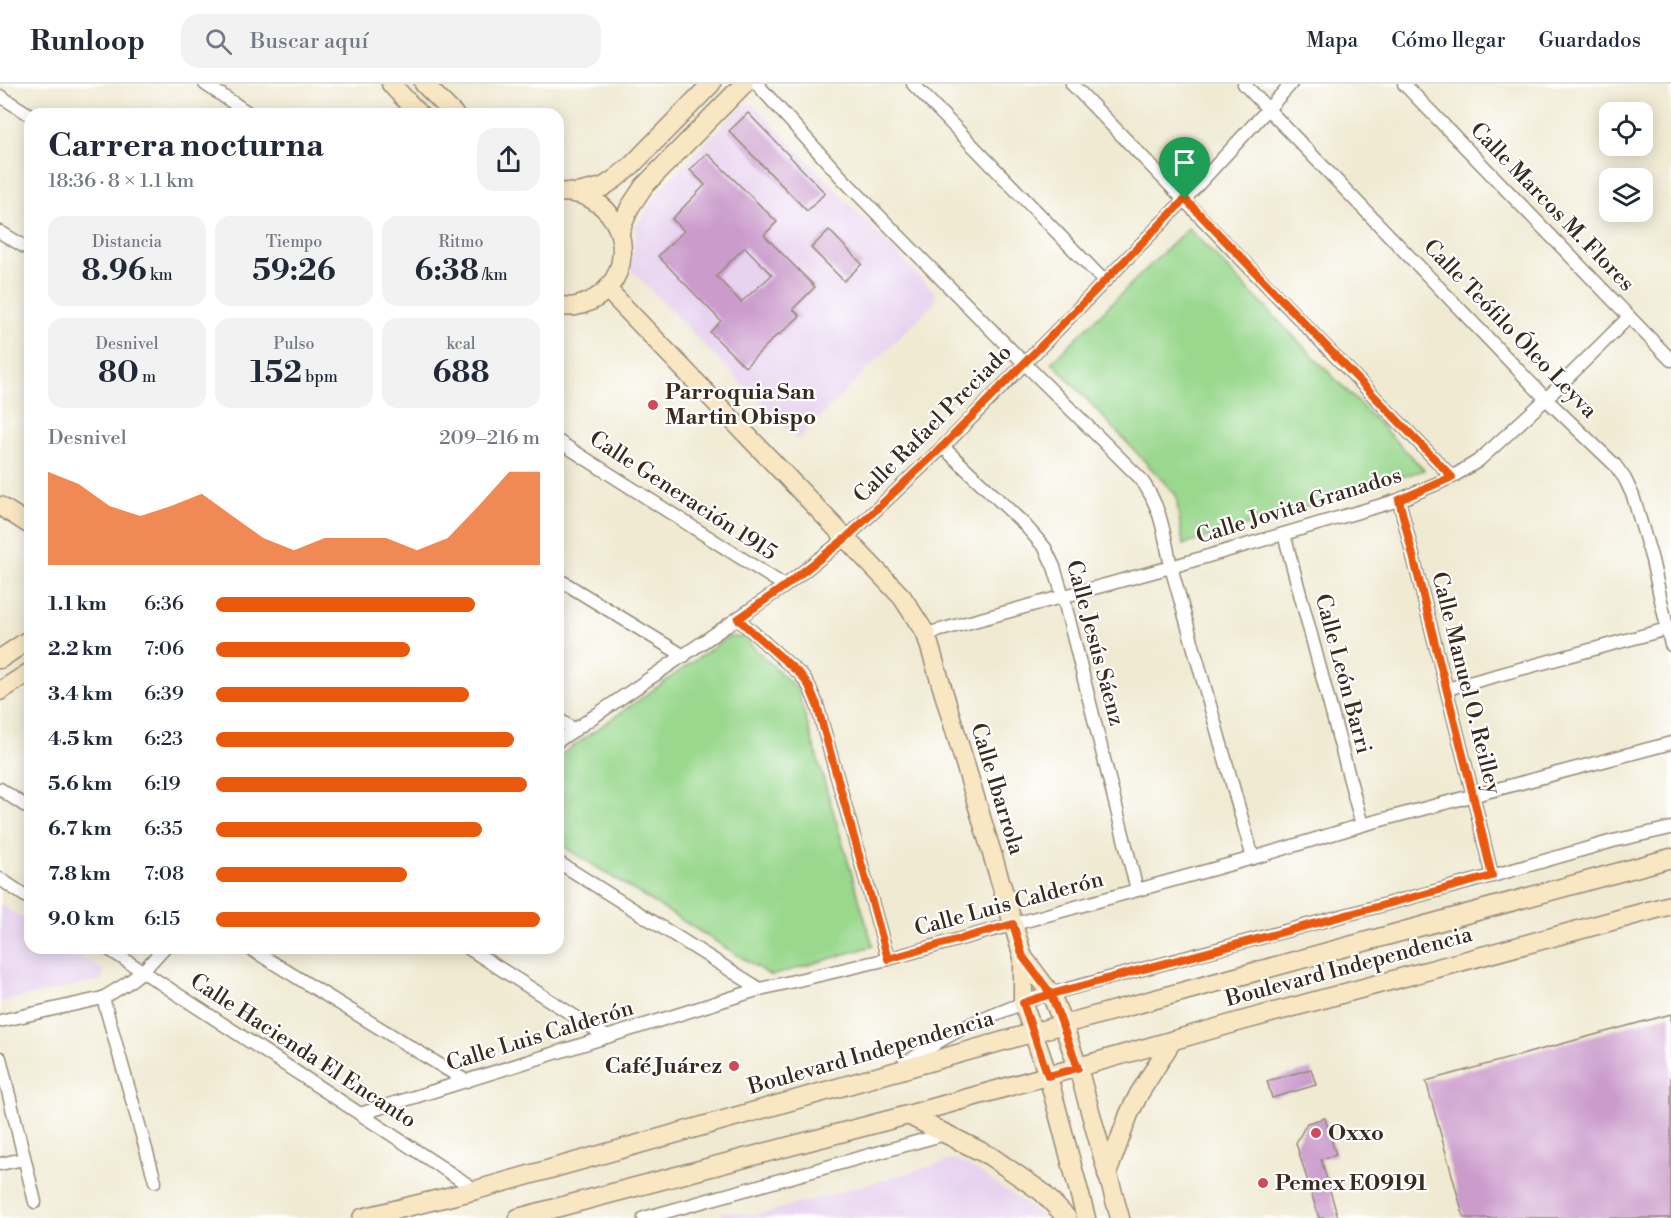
<!DOCTYPE html>
<html lang="es">
<head>
<meta charset="utf-8">
<style>
  body { margin:0; font-family:"Libre Bodoni",serif; background:#f2f2f3; color:#1f2937; height:100vh; display:flex; flex-direction:column; font-size:22px; white-space:nowrap }
  * { box-sizing:border-box; margin:0 }
  p { font-size:20px; color:#747a83 }
  .icon { flex:none; width:33px; height:33px; fill:none; stroke:currentColor; stroke-width:2; stroke-linecap:round; stroke-linejoin:round }
  .map { position:relative; flex:1; overflow:hidden }
  .side { position:absolute; left:24px; top:24px; width:540px; height:846px; display:flex; flex-direction:column; background:#fff; border-radius:18px; box-shadow:0 3px 15px #0003 }
  .side>* { flex:none }
  .fabs { position:absolute; left:1599px; top:18px; display:grid; gap:12px }
  .fabs a { display:grid; place-items:center; width:54px; height:54px; border-radius:12px; background:#fff; box-shadow:0 3px 15px #0003; font-size:30px }
  .pin { position:absolute; display:grid; place-items:center; width:51px; height:51px; color:#fff; margin:-62px -26px; border-radius:50% 50% 50% 0; rotate:-45deg; box-shadow:0 0 6px #0007 }
  .pin .icon { rotate:45deg }
  .round { display:grid; place-items:center; flex:none; width:63px; height:63px; border-radius:18px; background:#f2f2f3 }
  .summary { display:flex; align-items:center; justify-content:space-between; height:102px; padding:0 24px }
  h1 { font-size:33px; font-weight:700; line-height:45px }
  .metrics { display:grid; grid-template-columns:repeat(3,1fr); gap:9px; height:102px; padding:6px 24px }
  .metrics div { display:grid; align-content:center; border-radius:15px; background:#f2f2f3; text-align:center }
  .metrics b { font-size:30px; font-weight:700 }
  .metrics small { font-size:16px; font-weight:400 }
  .metrics p { font-size:16px }
  .chart { height:168px; padding:12px 24px }
  .chart p { display:flex; justify-content:space-between }
  .chart svg { width:100%; height:108px; margin-top:6px; fill:#ea580c; opacity:.7 }
  ul { padding:0 24px; list-style:none; font-size:20px }
  li { display:grid; grid-template-columns:96px 72px 1fr; align-items:center; height:45px }
  li i { height:15px; border-radius:8px; background:#ea580c }
  header { display:flex; align-items:center; gap:36px; box-sizing:border-box; height:84px; padding:0 30px; background:#fff; border-bottom:2px solid #e0e1e3 }
  header strong { font-size:28px }
  nav { display:flex; gap:33px; margin-inline-start:auto; font-size:21px }
  .search { width:420px; height:54px; background:#f2f2f3; display:flex; align-items:center; gap:15px; box-sizing:border-box; padding:0 21px; border-radius:18px; color:#747a83; font-size:22px }
  .map>svg:first-child { display:block }
  .built { fill:#e7d2ef }
  .green { fill:#9ad88e; stroke:#6a8156; stroke-width:1.5 }
  .building { fill:#cb9bcc; fill-rule:evenodd }
  .lines { fill:none; stroke-linecap:round; stroke-linejoin:round }
  .street-casing { stroke:#968a78; stroke-width:15 }
  .secondary-casing { stroke:#968a78; stroke-width:21 }
  .street { stroke:#fff; stroke-width:12 }
  .secondary { stroke:#f9e7c3; stroke-width:18 }
  .route-casing { stroke:#fff; stroke-width:12 }
  .route { stroke:#ea580c; stroke-width:8 }
  .poi-dot { fill:#d1495b; stroke:#fff; stroke-width:2 }
  .labels { text-anchor:middle; dominant-baseline:central; stroke-width:4.5; stroke-linejoin:round; paint-order:stroke }
  .street-label { font-size:22px; fill:#3b2a1e; stroke:#fff }
  .poi-label { font-size:22px; font-weight:bold; fill:#3b2a1e; stroke:#fff; text-anchor:start }
</style>
</head>
<body>
<header>
<strong>Runloop</strong>
<div class="search"><svg class="icon" aria-label="search" viewBox="0 0 24 24"><circle cx="10" cy="10" r="6"/><path d="M15 15l6 6"/></svg>Buscar aquí</div>
<nav><a>Mapa</a><a>Cómo llegar</a><a>Guardados</a></nav>
</header>
<div class="map">
<svg width="1671" height="1134" viewBox="0 0 1671 1134">
  <rect width="100%" height="100%" fill="#fff"/>
  <filter id="ink" filterUnits="userSpaceOnUse"><feTurbulence type="fractalNoise" baseFrequency=".0167" numOctaves="2"/><feDisplacementMap in="SourceGraphic" scale="12" xChannelSelector="R" yChannelSelector="G"/><feConvolveMatrix kernelMatrix="1 2 1 2 8 2 1 2 1" color-interpolation-filters="sRGB"/></filter>
  <filter id="wash" filterUnits="userSpaceOnUse"><feTurbulence type="fractalNoise" baseFrequency=".008" numOctaves="4" result="noise"/><feDisplacementMap in="SourceGraphic" scale="24" xChannelSelector="R" yChannelSelector="G"/><feGaussianBlur stdDeviation="1.35" result="paint"/><feColorMatrix in="noise" values="0 0 0 0 0 0 0 0 0 0 0 0 0 0 0 0 0 1.4 0 .05"/><feComposite in="paint" operator="in"/></filter>
  <g filter="url(#wash)">
    <rect width="100%" height="100%" fill="#f0ead2"/>
    <!-- built -->
    <g class="built">
      <path d="M 745,19 L 754,21 L 936,210 L 935,218 L 797,356 L 630,185 L 637,142 L 655,111 Z"/>
      <path d="M 0,820 L 30,839 L 30,864 L 68,864 L 104,887 L 102,896 L 0,918 Z"/>
      <path d="M 953,1076 L 971,1083 L 1046,1134 L 723,1134 L 721,1127 L 758,1131 Z"/>
    </g>
    <!-- green -->
    <g class="green">
      <path d="M 1188,144 L 1424,386 L 1183,461 L 1176,411 L 1052,278 Z"/>
      <path d="M 728,553 L 743,553 L 797,605 L 873,862 L 771,892 L 558,759 L 558,673 Z"/>
    </g>
    <g id="blocks">
      <!-- building -->
      <g class="building">
        <path d="M 748,29 L 825,109 L 807,127 L 729,47 Z"/>
        <path d="M 707,69 L 777,138 L 764,151 L 815,203 L 793,225 L 800,232 L 779,251 L 778,250 L 745,283 L 710,248 L 721,237 L 658,172 L 684,147 L 672,135 L 705,101 L 690,86 ZM 745,163 L 772,191 L 741,218 L 716,192 Z"/>
        <path d="M 829,146 L 862,180 L 844,197 L 811,164 Z"/>
        <path d="M 1671,930 L 1671,1134 L 1464,1134 L 1426,997 Z"/>
        <path d="M 1311,985 L 1316,1001 L 1272,1014 L 1267,997 Z"/>
        <path d="M 1325,1034 L 1336,1071 L 1321,1075 L 1338,1134 L 1319,1134 L 1296,1059 L 1307,1039 Z"/>
      </g>
    </g>
  </g>
  <g filter="url(#ink)">
    <use href="#blocks" fill-opacity="0" stroke="#968a78" stroke-width="1.5"/>
    <g class="lines">
      <defs>
        <g id="street">
          <path d="M 205,0 L 250,30"/>
          <path d="M 757,0 L 842,94 L 1024,279 L 1140,394 C 1161,422 1164,449 1171,483 L 1253,774"/>
          <path d="M 913,0 L 1104,197"/>
          <path d="M 1072,0 L 1452,393"/>
          <path d="M 1244,0 L 1546,315 L 1615,381 L 1625,395 L 1633,412 L 1652,476 L 1671,561"/>
          <path d="M 1404,0 L 1671,276"/>
          <path d="M 0,12 L 30,31"/>
          <path d="M 0,148 L 30,166"/>
          <path d="M 558,357 L 785,502"/>
          <path d="M 943,363 L 1024,440 L 1045,464 L 1054,483 L 1063,512 L 1137,806"/>
          <path d="M 1399,416 L 1473,711 L 1492,792"/>
          <path d="M 1284,450 L 1362,741"/>
          <path d="M 558,495 L 684,572"/>
          <path d="M 738,535 L 801,591 L 809,602 L 817,621 L 888,875"/>
          <path d="M 926,550 L 1171,483 L 1399,416 L 1452,393 L 1478,377 L 1498,359 L 1546,315 L 1629,233"/>
          <path d="M 1447,605 L 1667,545"/>
          <path d="M 558,635 L 575,646"/>
          <path d="M 558,657 L 785,502 L 846,454 L 943,363 L 1185,115 L 1291,0"/>
          <path d="M 0,705 L 30,725"/>
          <path d="M 558,778 L 760,905"/>
          <path d="M 0,795 L 30,815"/>
          <path d="M 107,864 L 476,1106"/>
          <path d="M 249,864 L 466,997"/>
          <path d="M 468,864 L 607,953"/>
          <path d="M 103,914 L 155,1097"/>
          <path d="M 0,937 L 103,914 L 126,900 L 143,887 L 164,864"/>
          <path d="M 0,974 L 35,1118"/>
          <path d="M 904,980 L 943,955 L 971,940 L 1038,913 L 1492,792 L 1613,757 L 1671,744"/>
          <path d="M 360,1030 L 760,905 L 888,875 L 1253,774 L 1362,741 L 1671,659"/>
          <path d="M 0,1080 L 24,1075"/>
          <path d="M 644,1134 L 945,1050"/>
        </g>
        <g id="secondary">
          <path d="M 391,0 L 419,30"/>
          <path d="M 424,0 L 454,30"/>
          <path d="M 558,109 C 567,107 576,109 585,112 C 638,134 633,210 576,222 C 571,223 564,222 558,222"/>
          <path d="M 577,109 L 603,103 L 615,95 L 632,81 L 711,0"/>
          <path d="M 620,147 L 630,123 L 644,102 L 744,0"/>
          <path d="M 607,205 L 902,513 L 926,550 L 1023,873 L 1023,919 L 1048,992 L 1086,1134"/>
          <path d="M 0,422 L 30,441"/>
          <path d="M 0,575 L 30,555"/>
          <path d="M 0,607 L 30,588"/>
          <path d="M 1023,873 L 1051,910 L 1063,940 L 1078,984 L 1120,1134"/>
          <path d="M 908,1031 L 990,1072 L 1042,1108 L 1067,1134"/>
          <path d="M 1107,1090 L 1129,1030 L 1139,1010 L 1172,957"/>
          <path d="M 362,1134 L 476,1106 L 1046,945 L 1671,774"/>
          <path d="M 518,1134 L 908,1031 L 1245,936 L 1671,821"/>
        </g>
      </defs>
      <!-- street casing -->
      <use href="#street" class="street-casing"/>
      <!-- secondary casing -->
      <use href="#secondary" class="secondary-casing"/>
      <!-- street -->
      <use href="#street" class="street"/>
      <!-- secondary -->
      <use href="#secondary" class="secondary"/>
    </g>
  </g>
  <g class="lines" filter="url(#ink)">
    <defs>
      <path id="route" d="M 1185,115 L 942,363 L 846,454 L 785,502 L 738,535 L 801,591 L 809,602 L 817,621 L 888,875 L 1013,840 L 1023,873 L 1051,910 L 1078,984 L 1048,992 L 1023,919 C 1045,911 1067,906 1089,900 C 1121,891 1154,882 1186,874 C 1288,846 1390,819 1492,792 L 1473,711 L 1399,416 L 1452,393 L 1185,115"/>
    </defs>
    <!-- route casing -->
    <use href="#route" class="route-casing"/>
    <!-- route -->
    <use href="#route" class="route"/>
  </g>
  <!-- markers -->
  <g class="poi-dot">
    <circle cx="653" cy="321" r="6"/>
    <circle cx="734" cy="982" r="6"/>
    <circle cx="1316" cy="1049" r="6"/>
    <circle cx="1263" cy="1099" r="6"/>
  </g>
  <g class="labels">
    <!-- street labels -->
    <g class="street-label">
      <text transform="translate(1552 123) rotate(46)">Calle Marcos M. Flores</text>
      <text transform="translate(1510 245) rotate(46)">Calle Teófilo Óleo Leyva</text>
      <text transform="translate(933 340) rotate(-45)">Calle Rafael Preciado</text>
      <text transform="translate(683 412) rotate(33)">Calle Generación 1915</text>
      <text transform="translate(1299 422) rotate(-17)">Calle Jovita Granados</text>
      <text transform="translate(1095 559) rotate(75)">Calle Jesús Sáenz</text>
      <text transform="translate(1343 590) rotate(75)">Calle León Barri</text>
      <text transform="translate(1466 599) rotate(76)">Calle Manuel O. Reilley</text>
      <text transform="translate(997 705) rotate(73)">Calle Ibarrola</text>
      <text transform="translate(1009 820) rotate(-15)">Calle Luis Calderón</text>
      <text transform="translate(1349 883) rotate(-15)">Boulevard Independencia</text>
      <text transform="translate(540 952) rotate(-17)">Calle Luis Calderón</text>
      <text transform="translate(303 967) rotate(33)">Calle Hacienda El Encanto</text>
      <text transform="translate(871 969) rotate(-16)">Boulevard Independencia</text>
    </g>
    <!-- poi labels -->
    <g class="poi-label">
      <text x="665" y="308">Parroquia San<tspan x="665" dy="25">Martin Obispo</tspan></text>
      <text x="722" y="982" text-anchor="end">Café Juárez</text>
      <text x="1328" y="1049">Oxxo</text>
      <text x="1275" y="1099">Pemex E09191</text>
    </g>
  </g>
</svg>
<div class="fabs">
<a><svg class="icon" aria-label="locate" viewBox="0 0 24 24"><circle cx="12" cy="12" r="6"/><path d="M12 2v4M12 18v4M2 12h4M18 12h4"/></svg></a>
<a><svg class="icon" aria-label="layers" viewBox="0 0 24 24"><path d="M12 4l9 5-9 5-9-5zM3 14l9 5 9-5"/></svg></a>
</div>
<div class="pin" style="left:1185px;top:115px;background:#1e9e55"><svg class="icon" aria-label="arrive" viewBox="0 0 24 24"><path d="M6 21V4h12l-3 4 3 4H6"/></svg></div>
<section class="side">
<div class="summary"><div><h1>Carrera nocturna</h1><p>18:36 · 8 × 1.1 km</p></div><a class="round"><svg class="icon" aria-label="share" viewBox="0 0 24 24"><path d="M12 15V3M7 8l5-5 5 5M5 13v7h14v-7"/></svg></a></div>
<div class="metrics">
<div><p>Distancia</p><b>8.96<small> km</small></b></div>
<div><p>Tiempo</p><b>59:26</b></div>
<div><p>Ritmo</p><b>6:38<small> /km</small></b></div>
</div>
<div class="metrics">
<div><p>Desnivel</p><b>80<small> m</small></b></div>
<div><p>Pulso</p><b>152<small> bpm</small></b></div>
<div><p>kcal</p><b>688</b></div>
</div>
<div class="chart"><p><span>Desnivel</span>209–216 m</p>
<svg viewBox="0 0 160 44" preserveAspectRatio="none"><path d="M0 44V6L10 11L20 20L30 24L40 20L50 15L60 24L70 33L80 38L90 33L100 33L110 33L120 38L130 33L140 20L150 6L160 6V44z"/></svg>
</div>
<ul>
<li><b>1.1 km</b>6:36<i style="width:80%"></i></li>
<li><b>2.2 km</b>7:06<i style="width:60%"></i></li>
<li><b>3.4 km</b>6:39<i style="width:78%"></i></li>
<li><b>4.5 km</b>6:23<i style="width:92%"></i></li>
<li><b>5.6 km</b>6:19<i style="width:96%"></i></li>
<li><b>6.7 km</b>6:35<i style="width:82%"></i></li>
<li><b>7.8 km</b>7:08<i style="width:59%"></i></li>
<li><b>9.0 km</b>6:15<i style="width:100%"></i></li>
</ul>
</section>
</div>
</body>
</html>
